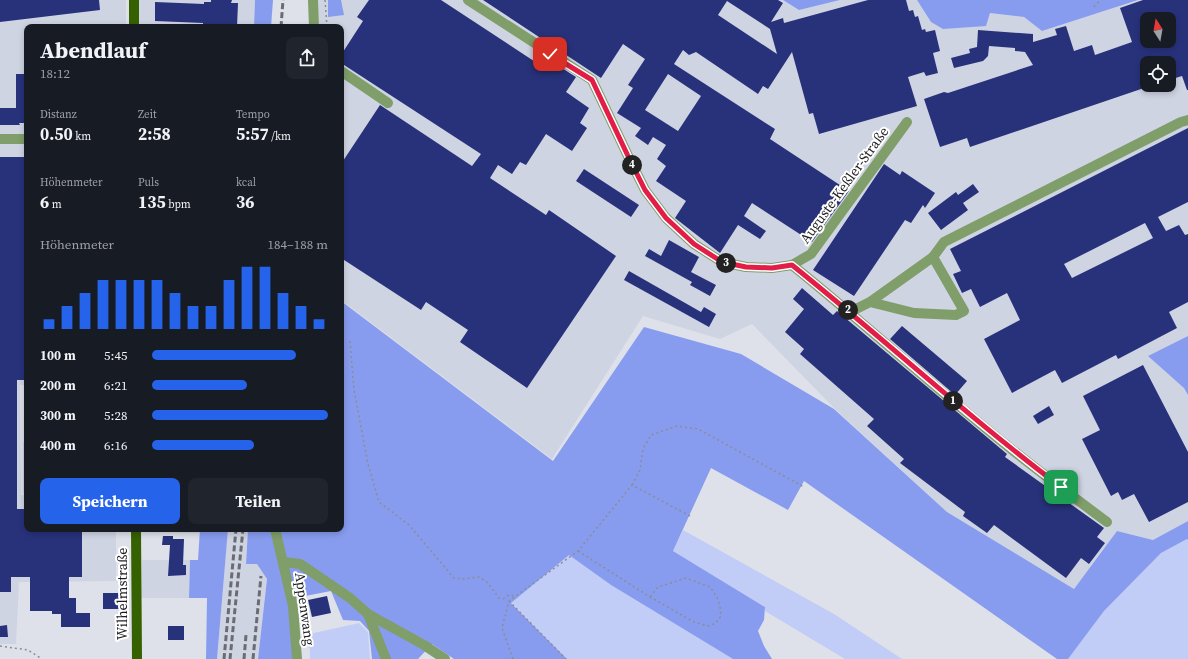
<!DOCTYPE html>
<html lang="de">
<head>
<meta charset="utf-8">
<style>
  body { margin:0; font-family:"Source Serif 4",serif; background:#20242c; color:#f1f3f6; height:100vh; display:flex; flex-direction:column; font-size:15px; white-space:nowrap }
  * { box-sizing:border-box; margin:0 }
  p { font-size:13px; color:#9ea1a6 }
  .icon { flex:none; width:22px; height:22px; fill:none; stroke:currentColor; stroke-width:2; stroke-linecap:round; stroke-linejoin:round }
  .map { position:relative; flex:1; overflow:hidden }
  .details { position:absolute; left:24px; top:24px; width:320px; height:508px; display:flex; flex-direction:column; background:#171b24; border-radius:8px; box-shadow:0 2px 6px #0003 }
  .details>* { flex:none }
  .needle { width:26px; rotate:349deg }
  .buttons { position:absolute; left:1140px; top:12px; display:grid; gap:8px }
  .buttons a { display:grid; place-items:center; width:36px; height:36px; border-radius:8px; background:#171b24; box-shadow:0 2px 6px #0003; font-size:20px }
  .pin { position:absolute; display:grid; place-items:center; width:34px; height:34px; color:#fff; margin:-17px; border-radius:8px; box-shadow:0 2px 6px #0006 }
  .km { position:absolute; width:20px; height:20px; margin:-10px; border-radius:50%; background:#222; color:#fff; font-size:11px; line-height:20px; text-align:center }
  .round { display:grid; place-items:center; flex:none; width:42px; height:42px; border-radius:8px; background:#20242c }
  .summary { display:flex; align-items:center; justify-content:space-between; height:68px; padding:0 16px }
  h1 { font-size:22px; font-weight:700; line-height:30px }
  .metrics { display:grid; grid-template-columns:repeat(3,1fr); gap:6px; height:68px; padding:4px 16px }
  .metrics div { display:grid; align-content:center }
  .metrics b { font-size:17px; font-weight:700 }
  .metrics small { font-size:11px; font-weight:400 }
  .metrics p { font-size:11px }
  .chart { height:112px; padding:8px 16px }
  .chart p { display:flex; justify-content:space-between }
  .chart svg { width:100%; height:72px; margin-top:4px; stroke:#2563eb; stroke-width:6 }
  .action { display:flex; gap:8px; margin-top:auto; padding:8px 16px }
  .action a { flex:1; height:46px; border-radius:8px; background:#2563eb; color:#fff; font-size:16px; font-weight:700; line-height:46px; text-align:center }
  .action a+a { background:#20242c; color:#f1f3f6 }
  ul { padding:0 16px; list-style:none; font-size:13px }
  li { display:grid; grid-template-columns:64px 48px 1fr; align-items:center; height:30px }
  li i { height:10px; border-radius:5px; background:#2563eb }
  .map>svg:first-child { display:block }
  .built { fill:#cfd4e3; fill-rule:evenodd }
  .green { fill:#c1cdf7 }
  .forest { fill:#879cef }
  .building { fill:#28327b; fill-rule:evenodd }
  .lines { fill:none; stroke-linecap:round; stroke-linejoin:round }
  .path { stroke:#8a8d93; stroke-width:1.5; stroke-dasharray:2 3; stroke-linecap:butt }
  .minor { stroke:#7f9e69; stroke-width:10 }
  .major { stroke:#366101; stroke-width:10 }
  .rail { stroke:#6a6c71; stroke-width:3; stroke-dasharray:6 3; stroke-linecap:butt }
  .route-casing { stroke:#fff; stroke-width:8 }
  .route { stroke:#e11d48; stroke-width:5 }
  .labels { text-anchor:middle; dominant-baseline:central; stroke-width:4; stroke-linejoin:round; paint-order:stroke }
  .street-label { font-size:14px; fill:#1c1d20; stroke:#fff }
</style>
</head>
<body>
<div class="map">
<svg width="1188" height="659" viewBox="0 0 1188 659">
  <rect width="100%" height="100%" fill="#dee1ea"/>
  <!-- built -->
  <g class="built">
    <path d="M 0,0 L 126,0 L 126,27 L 27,27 L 27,385 L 20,385 L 21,495 L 27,495 L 27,529 L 116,529 L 116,581 L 19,582 L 16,644 L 0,644 Z"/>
    <path d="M 137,0 L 255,0 L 254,27 L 137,27 Z"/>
    <path d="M 315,0 L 783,0 L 799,10 L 840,0 L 917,0 L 931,22 L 990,12 L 1024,17 L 1042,31 L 1138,0 L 1188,0 L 1188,336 L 1149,356 L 1185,388 L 1188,395 L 1188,521 L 1153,540 L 1117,531 L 1074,589 L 947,512 L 834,408 L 752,324 L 720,339 L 643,316 L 552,459 L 341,300 L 341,27 L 315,27 ZM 1147,19 L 1169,19 L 1169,41 L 1147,41 ZM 1147,63 L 1169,63 L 1169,85 L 1147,85 Z"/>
    <rect x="23" y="442" width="4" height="51"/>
    <path d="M 142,529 L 200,529 L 200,533 L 142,532 Z"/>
    <path d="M 228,529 L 248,529 L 246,563 L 257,564 L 267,579 L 258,659 L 217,659 Z"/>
    <path d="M 142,560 L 190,560 L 189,598 L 141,598 Z"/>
  </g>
  <!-- green -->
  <g class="green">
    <path d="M 683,530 L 834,614 L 902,659 L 845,659 L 765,611 L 765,607 L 673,551 Z"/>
    <path d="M 1187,539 L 1188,540 L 1188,659 L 1068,659 L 1104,611 L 1161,553 Z"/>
    <path d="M 569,555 L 611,585 L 733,659 L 567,659 L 511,602 Z"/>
    <path d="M 359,623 L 368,632 L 370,659 L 310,659 L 310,650 L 305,635 Z"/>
  </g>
  <!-- forest -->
  <g class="forest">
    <path d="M 255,0 L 273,0 L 271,27 L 254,27 Z"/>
    <path d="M 328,0 L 341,0 L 344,15 L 328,17 Z"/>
    <path d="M 783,0 L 840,0 L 799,10 Z"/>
    <path d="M 917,0 L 1138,0 L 1042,31 L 1024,17 L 990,13 L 986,26 L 943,29 L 931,22 Z"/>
    <path d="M 341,301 L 553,461 L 644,327 L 741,354 L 834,409 L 947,512 L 1074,589 L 1117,531 L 1153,540 L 1188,521 L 1188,540 L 1187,539 L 1161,553 L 1104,611 L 1068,659 L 1057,659 L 804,481 L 788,510 L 711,468 L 673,551 L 765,607 L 764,620 L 758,631 L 764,646 L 772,659 L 733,659 L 611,585 L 569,555 L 511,603 L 567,659 L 454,659 L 432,644 L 418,659 L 372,659 L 369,631 L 360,621 L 343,620 L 331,591 L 295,598 L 279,529 L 341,529 Z"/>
    <path d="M 1188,336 L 1188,395 L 1184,388 L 1148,356 Z"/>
    <path d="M 200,529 L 228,529 L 217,659 L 206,659 L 207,598 L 189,598 L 190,560 L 198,560 Z"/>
    <path d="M 248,529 L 272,529 L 289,605 L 293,659 L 258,659 L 267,579 L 257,564 L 246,564 Z"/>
  </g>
  <!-- building -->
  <g class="building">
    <path d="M 0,0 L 99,0 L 100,10 L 0,22 Z"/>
    <path d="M 211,0 L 232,0 L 231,3 L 238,3 L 237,27 L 203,27 L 203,23 L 155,21 L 155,2 L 204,4 L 204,2 L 211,2 Z"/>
    <path d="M 369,0 L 441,0 L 549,71 L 554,63 L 576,77 L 566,92 L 589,108 L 580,123 L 587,128 L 572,151 L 546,134 L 526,165 L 520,162 L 512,174 L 498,165 L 490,178 L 546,215 L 549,210 L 616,256 L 527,388 L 460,342 L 468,330 L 426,302 L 421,310 L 341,258 L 341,164 L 380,105 L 472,166 L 481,154 L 341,63 L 341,55 L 363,21 L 357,17 Z"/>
    <path d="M 483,0 L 778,0 L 783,3 L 771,22 L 783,18 L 784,23 L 868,0 L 906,0 L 909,11 L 913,10 L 915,17 L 918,16 L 922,30 L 925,29 L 926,32 L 935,30 L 940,51 L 933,53 L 938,73 L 926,76 L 924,72 L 908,77 L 917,106 L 819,134 L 813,113 L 809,114 L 792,52 L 768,89 L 763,86 L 758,94 L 696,52 L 689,55 L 683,50 L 674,64 L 775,129 L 770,139 L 849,191 L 812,242 L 752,203 L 744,216 L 766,231 L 760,239 L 738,225 L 720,253 L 675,218 L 686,201 L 656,181 L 666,166 L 657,159 L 666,145 L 653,137 L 648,145 L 635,136 L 641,128 L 617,113 L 633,88 L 628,85 L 645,59 L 623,44 L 601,78 ZM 727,1 L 770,29 L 777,54 L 718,15 ZM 668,74 L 701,96 L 678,131 L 645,110 Z"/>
    <path d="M 1143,0 L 1188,0 L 1188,90 L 1187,90 L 1182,76 L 1169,80 L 1169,63 L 1147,63 L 1147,87 L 970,147 L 967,138 L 940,147 L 924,99 L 944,92 L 948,93 L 1033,65 L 1025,52 L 1015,51 L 1015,48 L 989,46 L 988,56 L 983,61 L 954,68 L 951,58 L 970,53 L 969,49 L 977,47 L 978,30 L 1033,34 L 1033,42 L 1057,35 L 1055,29 L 1066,26 L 1074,51 L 1092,45 L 1095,55 L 1132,42 L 1120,8 ZM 1147,19 L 1169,19 L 1169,41 L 1147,41 Z"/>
    <path d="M 16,74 L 27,74 L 27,123 L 19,123 L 20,125 L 0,125 L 0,108 L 16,108 Z"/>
    <path d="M 1188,128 L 1188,202 L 1158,217 L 1166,231 L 1179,225 L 1185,235 L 1188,234 L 1188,302 L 1169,312 L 1177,328 L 1118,359 L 1116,355 L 1062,383 L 1055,370 L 1012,393 L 984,339 L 1020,320 L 1007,293 L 980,307 L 971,289 L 962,293 L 953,274 L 961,271 L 950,249 ZM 1145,223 L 1153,238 L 1072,278 L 1064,264 Z"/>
    <path d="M 0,157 L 27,157 L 27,380 L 17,380 L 17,509 L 27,509 L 27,529 L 82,529 L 82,577 L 69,577 L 69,598 L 76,598 L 76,613 L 90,613 L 90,627 L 61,627 L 61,614 L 52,614 L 52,611 L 30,611 L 30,577 L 11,577 L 11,592 L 0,592 Z"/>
    <path d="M 884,164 L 900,175 L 902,171 L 935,193 L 925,208 L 923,205 L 911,223 L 905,220 L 854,296 L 813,270 Z"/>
    <path d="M 584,169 L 639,205 L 631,217 L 576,181 Z"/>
    <path d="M 973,184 L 979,192 L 963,203 L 968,210 L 941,230 L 928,213 L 956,192 L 958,195 Z"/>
    <path d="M 669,240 L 699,257 L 691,272 L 716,285 L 710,296 L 690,285 L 692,282 L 645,256 L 649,249 L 661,256 Z"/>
    <path d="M 629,271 L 701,312 L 704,307 L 716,314 L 709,327 L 624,280 Z"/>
    <path d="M 802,288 L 833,315 L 837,311 L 1007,454 L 1005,457 L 1104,528 L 1097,537 L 1105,543 L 1089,564 L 1081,558 L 1066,578 L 994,525 L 987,533 L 963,516 L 965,512 L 900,463 L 904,459 L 867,426 L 874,419 L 800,354 L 804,349 L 785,332 L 804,309 L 793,299 Z"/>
    <path d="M 902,326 L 967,381 L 955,395 L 890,339 Z"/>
    <path d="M 1143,365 L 1188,452 L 1188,502 L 1149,522 L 1134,494 L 1122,500 L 1118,492 L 1111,496 L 1082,439 L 1100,430 L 1083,396 Z"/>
    <path d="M 1049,406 L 1054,415 L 1038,424 L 1033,416 Z"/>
    <path d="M 163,536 L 173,536 L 173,539 L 184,539 L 183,565 L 186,565 L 186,575 L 168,576 L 170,545 L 162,545 Z"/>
    <rect x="103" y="593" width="16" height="16"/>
    <path d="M 327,596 L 331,613 L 312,617 L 308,600 Z"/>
    <path d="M 7,625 L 8,637 L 0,637 L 0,626 Z"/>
    <rect x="168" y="626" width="16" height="14"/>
  </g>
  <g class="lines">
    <!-- path -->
    <g class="path">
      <path d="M 325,0 L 327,27"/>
      <path d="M 1094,7 L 1100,0"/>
      <path d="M 350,341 L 354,390 L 368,464 L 379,502 L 409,525 L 454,578 L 464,579 L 479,577 L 488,583 L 499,598 L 503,599 L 509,595 L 516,596"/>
      <path d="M 632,485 L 640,470 L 643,449 L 651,435 L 677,426 L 698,429 L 804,487"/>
      <path d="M 578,551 L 650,597 L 694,622 L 708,626 L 716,623 L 721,616 L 720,607 L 717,597 L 710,587 L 686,578 L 658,587 L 650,597"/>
      <path d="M 509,601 L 566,659"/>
      <path d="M 0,646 L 28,650 L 42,659"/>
      <path d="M 513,659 L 502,628 L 509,601 L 578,551 L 632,485 L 692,517"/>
    </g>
    <!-- minor -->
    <g class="minor">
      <path d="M 313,0 L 314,27"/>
      <path d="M 468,0 L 592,80 L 628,156 L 645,190 L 666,218 L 694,244 L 722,262 L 746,267 L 772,268 L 792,265 L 811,254 L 907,122"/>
      <path d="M 341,71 L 388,103"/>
      <path d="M 0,139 L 27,139"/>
      <path d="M 933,257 L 944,242 L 1181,122 L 1188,120"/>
      <path d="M 792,265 C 868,326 939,392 1015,452 C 1045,476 1076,499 1107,522"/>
      <path d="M 850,312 L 870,302 L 933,257 L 964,311 L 956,315 L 914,313 L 870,302"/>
      <path d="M 275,529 L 293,606 L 297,659"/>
      <path d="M 284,562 L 300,564 L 350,598 L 368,614 L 424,645 L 445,659"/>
      <path d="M 368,614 L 386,659"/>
    </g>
    <!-- major -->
    <g class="major">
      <path d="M 134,0 L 134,27"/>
      <path d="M 136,529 L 137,659"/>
    </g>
    <!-- rail -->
    <g class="rail">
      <path d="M 281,27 L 283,0"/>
      <path d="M 224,659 L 236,529"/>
      <path d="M 230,659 L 243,529"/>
      <path d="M 244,659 L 246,635"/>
      <path d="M 253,659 L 261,576"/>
    </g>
  </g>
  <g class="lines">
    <defs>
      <path id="route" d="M 550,54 L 592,80 L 628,156 L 645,190 L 666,218 L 694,244 L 722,262 L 746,267 L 772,268 L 792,265 C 883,338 968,417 1061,487"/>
    </defs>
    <!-- route casing -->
    <use href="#route" class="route-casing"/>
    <!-- route -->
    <use href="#route" class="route"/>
  </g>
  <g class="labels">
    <!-- street labels -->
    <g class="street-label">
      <text transform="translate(844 185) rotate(-54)">Auguste-Keßler-Straße</text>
      <text transform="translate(122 594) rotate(-90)">Wilhelmstraße</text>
      <text transform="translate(305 609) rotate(82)">Appenwang</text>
    </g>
  </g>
</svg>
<div class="buttons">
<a><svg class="needle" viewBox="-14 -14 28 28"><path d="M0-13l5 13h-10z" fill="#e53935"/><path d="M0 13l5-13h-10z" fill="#9ea1a6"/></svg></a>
<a><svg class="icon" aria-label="locate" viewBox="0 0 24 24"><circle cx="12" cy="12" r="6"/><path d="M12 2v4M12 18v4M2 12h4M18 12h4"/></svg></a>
</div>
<div class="pin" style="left:1061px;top:487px;background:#1e9e55"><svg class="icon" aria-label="arrive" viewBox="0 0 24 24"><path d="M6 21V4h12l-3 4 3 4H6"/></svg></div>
<div class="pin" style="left:550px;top:54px;background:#d93025"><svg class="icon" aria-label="check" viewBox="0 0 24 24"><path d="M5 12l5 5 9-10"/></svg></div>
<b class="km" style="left:953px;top:401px">1</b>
<b class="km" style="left:848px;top:310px">2</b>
<b class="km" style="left:726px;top:263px">3</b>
<b class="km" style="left:632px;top:165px">4</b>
<section class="details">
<div class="summary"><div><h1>Abendlauf</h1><p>18:12</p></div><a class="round"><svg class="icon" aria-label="share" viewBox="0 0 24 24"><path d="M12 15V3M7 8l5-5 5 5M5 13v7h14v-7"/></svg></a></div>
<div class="metrics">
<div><p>Distanz</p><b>0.50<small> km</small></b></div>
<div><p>Zeit</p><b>2:58</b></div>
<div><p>Tempo</p><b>5:57<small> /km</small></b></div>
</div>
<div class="metrics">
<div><p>Höhenmeter</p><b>6<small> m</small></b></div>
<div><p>Puls</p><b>135<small> bpm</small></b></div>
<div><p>kcal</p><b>36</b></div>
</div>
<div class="chart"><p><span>Höhenmeter</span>184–188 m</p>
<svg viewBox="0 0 160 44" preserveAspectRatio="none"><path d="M5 44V38M15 44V30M25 44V22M35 44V14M45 44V14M55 44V14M65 44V14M75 44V22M85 44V30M95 44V30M105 44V14M115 44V6M125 44V6M135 44V22M145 44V30M155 44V38"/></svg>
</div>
<ul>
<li><b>100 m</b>5:45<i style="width:82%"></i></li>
<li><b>200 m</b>6:21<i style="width:54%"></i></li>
<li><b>300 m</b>5:28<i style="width:100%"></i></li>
<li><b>400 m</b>6:16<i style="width:58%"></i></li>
</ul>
<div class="action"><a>Speichern</a><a>Teilen</a></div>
</section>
</div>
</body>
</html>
